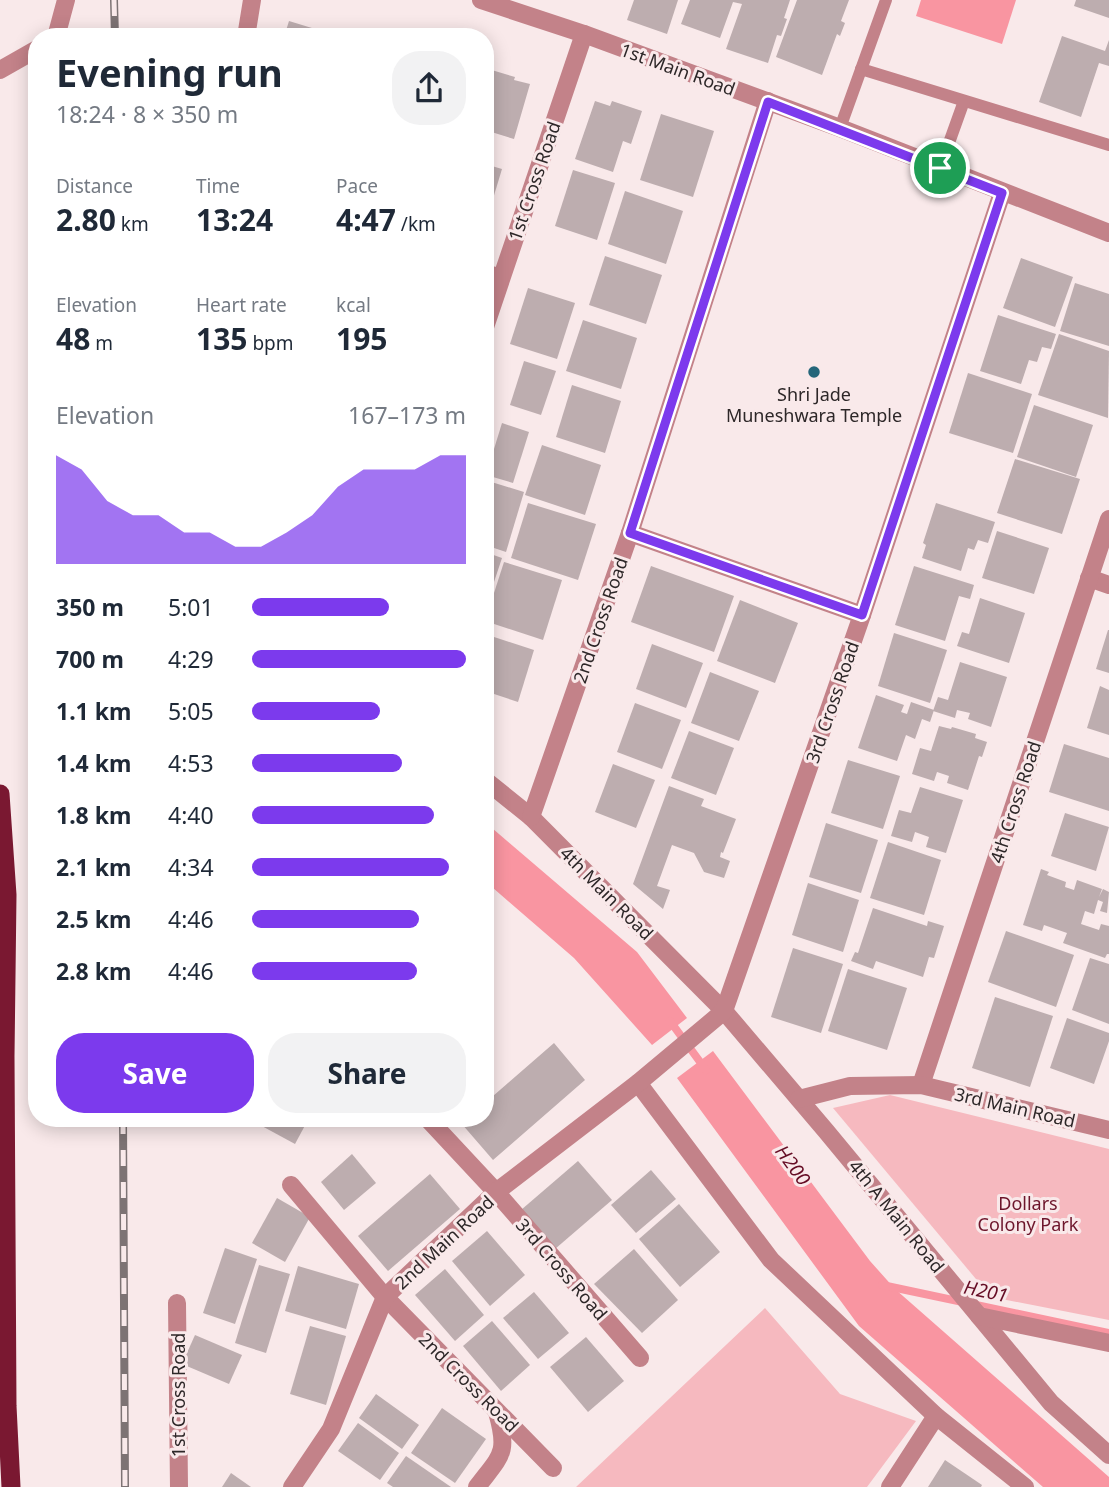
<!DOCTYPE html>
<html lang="en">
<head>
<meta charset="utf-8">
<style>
  body { margin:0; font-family:"Noto Sans",sans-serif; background:#f2f2f3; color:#1f2937; height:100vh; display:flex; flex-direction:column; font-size:26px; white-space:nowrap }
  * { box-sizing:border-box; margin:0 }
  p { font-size:23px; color:#747a83 }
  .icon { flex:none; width:38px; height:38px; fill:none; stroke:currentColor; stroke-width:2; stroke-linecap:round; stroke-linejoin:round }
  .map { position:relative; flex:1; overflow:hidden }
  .panel { position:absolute; left:28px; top:28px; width:466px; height:1099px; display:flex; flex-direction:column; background:#fff; border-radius:28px; box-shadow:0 4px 18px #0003 }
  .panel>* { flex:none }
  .pin { position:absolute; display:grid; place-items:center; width:60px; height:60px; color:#fff; margin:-30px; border:4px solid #fff; border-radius:50%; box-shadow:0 2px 7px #0007 }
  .round { display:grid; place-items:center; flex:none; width:74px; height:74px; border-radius:28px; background:#f2f2f3 }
  .head { display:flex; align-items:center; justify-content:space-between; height:119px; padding:0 28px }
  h1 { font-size:38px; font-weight:700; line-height:52px }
  .figures { display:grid; grid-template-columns:repeat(3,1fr); gap:10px; height:119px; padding:7px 28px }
  .figures div { display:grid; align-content:center }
  .figures b { font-size:30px; font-weight:700 }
  .figures small { font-size:19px; font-weight:400 }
  .figures p { font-size:19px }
  .chart { height:196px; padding:14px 28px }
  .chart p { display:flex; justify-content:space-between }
  .chart svg { width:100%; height:126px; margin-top:7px; fill:#7c3aed; opacity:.7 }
  .cta { display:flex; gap:14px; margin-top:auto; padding:14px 28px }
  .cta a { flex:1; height:80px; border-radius:28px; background:#7c3aed; color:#fff; font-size:28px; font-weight:700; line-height:80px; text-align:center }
  .cta a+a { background:#f2f2f3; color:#1f2937 }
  ul { padding:0 28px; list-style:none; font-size:23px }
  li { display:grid; grid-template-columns:112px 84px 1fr; align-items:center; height:52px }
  li i { height:18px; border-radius:9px; background:#7c3aed }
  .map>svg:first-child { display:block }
  .green { fill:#f6b9bf }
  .water { fill:#f995a1 }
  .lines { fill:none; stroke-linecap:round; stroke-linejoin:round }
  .stream { stroke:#f995a1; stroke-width:8 }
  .building { fill:#bdadaf }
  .service { stroke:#c38289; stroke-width:12 }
  .minor { stroke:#c38289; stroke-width:18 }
  .tertiary { stroke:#c38289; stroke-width:18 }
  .trunk { stroke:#7a1831; stroke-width:19 }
  .rail-casing { stroke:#7d7374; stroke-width:8 }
  .rail { stroke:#f9e9ea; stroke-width:5; stroke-dasharray:16; stroke-linecap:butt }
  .route-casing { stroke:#fff; stroke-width:14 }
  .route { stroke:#7c3aed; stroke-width:9 }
  .poi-dot { fill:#25667a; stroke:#f9e9ea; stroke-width:2.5 }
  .labels { text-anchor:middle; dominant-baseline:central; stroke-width:6; stroke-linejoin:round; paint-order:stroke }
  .street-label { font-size:18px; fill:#2d2728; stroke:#f9e9ea }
  .poi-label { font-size:18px; fill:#2d2728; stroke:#f9e9ea }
  .park-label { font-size:18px; fill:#6d152b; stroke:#f9e9ea }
  .water-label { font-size:19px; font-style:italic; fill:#650c24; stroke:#f9e9ea }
</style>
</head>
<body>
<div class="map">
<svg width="1109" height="1487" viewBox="0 0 1109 1487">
  <rect width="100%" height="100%" fill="#f9e9ea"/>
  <!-- green -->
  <g class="green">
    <path d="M 890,1095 L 1109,1149 L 1109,1320 L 991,1297 L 833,1108 Z"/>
    <path d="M 765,1308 L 840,1394 L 916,1421 L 867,1487 L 576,1487 Z"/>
  </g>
  <!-- water -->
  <g class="water">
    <path d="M 921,0 L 1016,0 L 1002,44 L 916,16 Z"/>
    <path d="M 485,822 L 637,952 L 687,1018 L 652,1045 L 574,958 L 485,881 Z"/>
    <path d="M 713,1051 L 870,1261 L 895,1289 L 1109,1477 L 1109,1487 L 1043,1487 L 859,1326 L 677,1078 Z"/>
  </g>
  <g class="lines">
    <!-- stream -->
    <g class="stream">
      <path d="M 670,1021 L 706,1070"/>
      <path d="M 882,1285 L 1109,1333"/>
    </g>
  </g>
  <!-- building -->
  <g class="building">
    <path d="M 634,0 L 678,0 L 667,34 L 627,20 Z"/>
    <path d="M 690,0 L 790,0 L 784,18 L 787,19 L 781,36 L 777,35 L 768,63 L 726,49 L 742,4 L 733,2 L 720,38 L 681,24 Z"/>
    <path d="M 797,0 L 849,0 L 841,21 L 845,23 L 840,36 L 837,34 L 822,75 L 776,57 Z"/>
    <path d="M 1076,0 L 1109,0 L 1109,18 L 1074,6 Z"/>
    <path d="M 289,21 L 338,36 L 338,37 L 284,37 Z"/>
    <path d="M 1062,36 L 1105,51 L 1109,40 L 1109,66 L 1099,63 L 1081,117 L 1039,102 Z"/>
    <path d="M 485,68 L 515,77 L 514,80 L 530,84 L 514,139 L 485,130 Z"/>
    <path d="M 595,101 L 610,106 L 612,101 L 642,111 L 631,144 L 623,141 L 613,172 L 575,159 Z"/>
    <path d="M 661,114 L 714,131 L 693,197 L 640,180 Z"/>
    <path d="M 485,164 L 502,169 L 485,225 Z"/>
    <path d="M 573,170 L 615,183 L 597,240 L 555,226 Z"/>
    <path d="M 625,191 L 683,211 L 666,264 L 608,244 Z"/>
    <path d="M 605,256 L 662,275 L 646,324 L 589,305 Z"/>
    <path d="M 1021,258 L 1073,277 L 1055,327 L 1003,308 Z"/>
    <path d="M 1075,283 L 1109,294 L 1109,346 L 1060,331 Z"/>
    <path d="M 528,288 L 575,303 L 557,359 L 510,344 Z"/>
    <path d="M 998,315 L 1056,334 L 1051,349 L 1042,347 L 1037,362 L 1029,360 L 1021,384 L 980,371 Z"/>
    <path d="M 583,320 L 637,338 L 621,389 L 566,371 Z"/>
    <path d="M 1059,334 L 1109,351 L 1108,418 L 1038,395 Z"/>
    <path d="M 524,361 L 556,371 L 541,415 L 510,405 Z"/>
    <path d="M 968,373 L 1032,394 L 1013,453 L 949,433 Z"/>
    <path d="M 572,385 L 621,401 L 605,453 L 556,437 Z"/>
    <path d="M 1034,405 L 1093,425 L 1076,477 L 1017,457 Z"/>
    <path d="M 502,423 L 529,432 L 513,483 L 486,475 Z"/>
    <path d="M 542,445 L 601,465 L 585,515 L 525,495 Z"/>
    <path d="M 1015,459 L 1080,479 L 1062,534 L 997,513 Z"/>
    <path d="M 485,480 L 524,492 L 506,552 L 485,545 Z"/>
    <path d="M 528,503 L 596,524 L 578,580 L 511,558 Z"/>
    <path d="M 936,503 L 995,522 L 988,543 L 978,540 L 974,550 L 968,548 L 961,571 L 922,558 L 926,545 L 923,543 Z"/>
    <path d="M 997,531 L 1049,548 L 1034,594 L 982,578 Z"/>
    <path d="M 485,552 L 502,558 L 485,609 Z"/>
    <path d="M 504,562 L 562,580 L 543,640 L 485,621 Z"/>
    <path d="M 651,566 L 734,596 L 714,652 L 631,622 Z"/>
    <path d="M 914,566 L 974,585 L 970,599 L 959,596 L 945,641 L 895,625 Z"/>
    <path d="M 980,598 L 1025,613 L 1009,663 L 957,646 L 962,632 L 969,634 Z"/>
    <path d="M 740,600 L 798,623 L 775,683 L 717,661 Z"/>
    <path d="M 1108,630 L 1109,630 L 1109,673 L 1096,669 Z"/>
    <path d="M 894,633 L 947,650 L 930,703 L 878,686 Z"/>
    <path d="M 485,634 L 534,650 L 518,702 L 485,691 Z"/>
    <path d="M 652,644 L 703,663 L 686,708 L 636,689 Z"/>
    <path d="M 960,662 L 1007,677 L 991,727 L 968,719 L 970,713 L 957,710 L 955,718 L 933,711 L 938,697 L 948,700 Z"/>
    <path d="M 710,672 L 759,691 L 739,741 L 691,723 Z"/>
    <path d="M 1100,686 L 1109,690 L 1109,735 L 1087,728 Z"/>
    <path d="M 876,695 L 904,705 L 901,712 L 907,714 L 911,702 L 934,710 L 930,722 L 922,719 L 915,739 L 906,735 L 897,761 L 858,748 Z"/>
    <path d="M 635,703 L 681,720 L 662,769 L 617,752 Z"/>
    <path d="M 939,726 L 951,729 L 952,727 L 976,734 L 975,738 L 987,742 L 982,757 L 979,756 L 968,790 L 947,783 L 949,776 L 937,772 L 934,781 L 912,774 L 920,748 L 931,751 Z"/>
    <path d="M 689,731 L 734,748 L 716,795 L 671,778 Z"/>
    <path d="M 1064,744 L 1109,758 L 1109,811 L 1049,792 Z"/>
    <path d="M 848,760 L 900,776 L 883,829 L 831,813 Z"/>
    <path d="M 613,764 L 655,780 L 636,828 L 595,812 Z"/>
    <path d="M 669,786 L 704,799 L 701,806 L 736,819 L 723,853 L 721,852 L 720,857 L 730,861 L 724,878 L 704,872 L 694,853 L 672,845 L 657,886 L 670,890 L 663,909 L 633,884 Z"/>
    <path d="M 920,787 L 963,800 L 946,853 L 926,847 L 929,837 L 915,832 L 912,842 L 891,836 L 899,810 L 911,813 Z"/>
    <path d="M 1065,813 L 1109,827 L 1096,871 L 1051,856 Z"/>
    <path d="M 826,823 L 878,840 L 861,893 L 809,877 Z"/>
    <path d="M 888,842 L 941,860 L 924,915 L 870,898 Z"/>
    <path d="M 1041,869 L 1049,872 L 1047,875 L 1066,882 L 1065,887 L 1074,890 L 1077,880 L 1102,889 L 1099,897 L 1103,889 L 1109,892 L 1107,913 L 1100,911 L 1103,902 L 1098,900 L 1094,914 L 1085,911 L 1081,924 L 1099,930 L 1101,924 L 1109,926 L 1109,954 L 1107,954 L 1105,958 L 1063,943 L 1067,933 L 1044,925 L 1042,931 L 1023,925 Z"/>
    <path d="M 808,883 L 859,900 L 843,952 L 792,935 Z"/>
    <path d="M 873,908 L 927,926 L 928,921 L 944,926 L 934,958 L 929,957 L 923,977 L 876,961 L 873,969 L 851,961 L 855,952 L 858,953 Z"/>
    <path d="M 1006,931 L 1074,955 L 1056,1007 L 988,982 Z"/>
    <path d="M 793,948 L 843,964 L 821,1033 L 771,1017 Z"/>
    <path d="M 1090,958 L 1109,964 L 1109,1024 L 1072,1010 Z"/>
    <path d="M 848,969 L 907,988 L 887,1050 L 828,1031 Z"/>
    <path d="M 995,997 L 1053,1016 L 1030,1087 L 972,1068 Z"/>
    <path d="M 1067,1018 L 1109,1033 L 1109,1041 L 1094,1084 L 1050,1068 Z"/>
    <path d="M 554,1043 L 585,1080 L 493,1160 L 461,1123 L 467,1118 L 485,1118 L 485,1103 Z"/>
    <path d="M 252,1118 L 309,1118 L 295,1144 L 251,1120 Z"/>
    <path d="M 352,1154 L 376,1183 L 344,1210 L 321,1182 Z"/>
    <path d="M 578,1161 L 612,1200 L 555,1249 L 521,1210 Z"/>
    <path d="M 651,1170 L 676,1199 L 636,1233 L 611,1205 Z"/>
    <path d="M 430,1174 L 460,1209 L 388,1271 L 358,1236 Z"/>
    <path d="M 277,1198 L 310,1217 L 285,1262 L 252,1243 Z"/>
    <path d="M 679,1204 L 720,1252 L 680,1287 L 639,1239 Z"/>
    <path d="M 487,1231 L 525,1275 L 490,1306 L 452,1261 Z"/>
    <path d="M 225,1248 L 257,1259 L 235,1324 L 203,1313 Z"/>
    <path d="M 634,1249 L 678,1300 L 642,1333 L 594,1284 Z"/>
    <path d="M 259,1265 L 290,1274 L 266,1353 L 235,1343 Z"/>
    <path d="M 298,1266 L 359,1284 L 346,1329 L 285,1311 Z"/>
    <path d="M 445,1269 L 484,1315 L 455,1341 L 415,1295 Z"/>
    <path d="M 534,1292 L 569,1333 L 538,1359 L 503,1318 Z"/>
    <path d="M 492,1321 L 530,1365 L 501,1391 L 463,1346 Z"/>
    <path d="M 310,1326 L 346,1336 L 326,1405 L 290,1394 Z"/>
    <path d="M 195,1335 L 242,1355 L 229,1384 L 182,1364 Z"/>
    <path d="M 586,1337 L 624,1381 L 588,1412 L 550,1367 Z"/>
    <path d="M 376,1394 L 419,1425 L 402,1449 L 359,1418 Z"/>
    <path d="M 442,1408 L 486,1439 L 455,1483 L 411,1453 Z"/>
    <path d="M 358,1423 L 399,1453 L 380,1480 L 338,1451 Z"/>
    <path d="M 406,1456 L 451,1487 L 393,1487 L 387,1483 Z"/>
    <path d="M 945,1460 L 982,1485 L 981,1487 L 928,1487 Z"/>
    <path d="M 231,1473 L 251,1487 L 222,1487 Z"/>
  </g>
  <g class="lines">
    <!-- service -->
    <g class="service">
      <path d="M 861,69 L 1109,145"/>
      <path d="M 840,128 L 886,0"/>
      <path d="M 940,168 L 964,101"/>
      <path d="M 485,270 L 502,275"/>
    </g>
    <!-- minor -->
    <g class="minor">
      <path d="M 246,37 L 252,0"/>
      <path d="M 485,327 L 584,34"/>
      <path d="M 630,533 L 862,615"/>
      <path d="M 1089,578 L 1109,585"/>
      <path d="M 485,780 L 531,817 L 724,1011 L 826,1131 L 1051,1403 L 1109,1455"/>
      <path d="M 531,817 L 630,533 L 768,101"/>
      <path d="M 638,1083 L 771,1260 L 936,1416 L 1025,1487"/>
      <path d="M 921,1085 L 1109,519"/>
      <path d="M 799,1099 L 850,1086 L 921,1085 L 1109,1130"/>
      <path d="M 427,1118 L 496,1192 L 640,1358"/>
      <path d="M 291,1185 L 385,1297 L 553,1468"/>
      <path d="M 177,1303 L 179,1487"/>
      <path d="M 979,1316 L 1109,1343"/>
      <path d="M 292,1487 L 331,1429 L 385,1297 L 496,1192 L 638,1083 L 724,1011 L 862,615 L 1002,193"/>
      <path d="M 477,1487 C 501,1455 509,1454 497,1412"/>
      <path d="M 890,1487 L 936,1416"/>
    </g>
    <!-- tertiary -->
    <g class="tertiary">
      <path d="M 481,0 L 584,34 L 840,128 L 1109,233"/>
      <path d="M 56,37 L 66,0"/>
      <path d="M 0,70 L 37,49"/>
    </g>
    <!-- trunk -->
    <path class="trunk" d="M 0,794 L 7,895 L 5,1056 L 7,1406 L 11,1487"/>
    <defs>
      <g id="rail">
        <path d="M 114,0 L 115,37"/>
        <path d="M 123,1118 L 125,1487"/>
      </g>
    </defs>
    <!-- rail casing -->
    <use href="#rail" class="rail-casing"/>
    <!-- rail -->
    <use href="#rail" class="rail"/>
  </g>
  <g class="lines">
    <defs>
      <path id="route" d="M 768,102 L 1002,193 L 862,615 L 630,533 Z"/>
    </defs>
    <!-- route casing -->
    <use href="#route" class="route-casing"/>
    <!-- route -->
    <use href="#route" class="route"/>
  </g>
  <!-- markers -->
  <circle class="poi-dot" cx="814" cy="372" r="7"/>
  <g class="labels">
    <!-- street labels -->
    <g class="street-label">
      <text transform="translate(678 69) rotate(20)">1st Main Road</text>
      <text transform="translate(534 181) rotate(-71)">1st Cross Road</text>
      <text transform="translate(600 620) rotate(-71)">2nd Cross Road</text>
      <text transform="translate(832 702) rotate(-71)">3rd Cross Road</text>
      <text transform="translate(1015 802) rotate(-72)">4th Cross Road</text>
      <text transform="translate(607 893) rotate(45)">4th Main Road</text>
      <text transform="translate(1015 1107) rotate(13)">3rd Main Road</text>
      <text transform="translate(897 1216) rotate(51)">4th A Main Road</text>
      <text transform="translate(444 1242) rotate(-43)">2nd Main Road</text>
      <text transform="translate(562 1269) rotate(49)">3rd Cross Road</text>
      <text transform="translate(469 1382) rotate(45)">2nd Cross Road</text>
      <text transform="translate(178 1395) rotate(-90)">1st Cross Road</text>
    </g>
    <!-- poi labels -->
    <g class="poi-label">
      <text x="814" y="394">Shri Jade<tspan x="814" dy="21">Muneshwara Temple</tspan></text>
    </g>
    <!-- park labels -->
    <g class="park-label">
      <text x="1028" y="1203">Dollars<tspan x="1028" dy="21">Colony Park</tspan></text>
    </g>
    <!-- water labels -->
    <g class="water-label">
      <text transform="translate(793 1165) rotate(54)">H200</text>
      <text transform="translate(986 1291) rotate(12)">H201</text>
    </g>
  </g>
</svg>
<div class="pin" style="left:940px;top:168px;background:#1e9e55"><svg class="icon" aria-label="arrive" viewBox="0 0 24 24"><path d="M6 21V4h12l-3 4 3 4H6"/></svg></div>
<section class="panel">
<div class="head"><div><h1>Evening run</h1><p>18:24 · 8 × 350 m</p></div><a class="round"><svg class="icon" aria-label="share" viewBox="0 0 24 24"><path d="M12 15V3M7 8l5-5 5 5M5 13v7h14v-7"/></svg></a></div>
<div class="figures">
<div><p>Distance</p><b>2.80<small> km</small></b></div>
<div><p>Time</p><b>13:24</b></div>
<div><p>Pace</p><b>4:47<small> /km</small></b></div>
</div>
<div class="figures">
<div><p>Elevation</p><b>48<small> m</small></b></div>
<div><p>Heart rate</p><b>135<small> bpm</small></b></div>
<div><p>kcal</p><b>195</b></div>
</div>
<div class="chart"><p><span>Elevation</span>167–173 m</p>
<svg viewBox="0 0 160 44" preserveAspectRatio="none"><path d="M0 44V6L10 11L20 22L30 27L40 27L50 33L60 33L70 38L80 38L90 33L100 27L110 17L120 11L130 11L140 11L150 6L160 6V44z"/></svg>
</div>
<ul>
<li><b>350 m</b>5:01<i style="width:64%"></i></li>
<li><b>700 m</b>4:29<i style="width:100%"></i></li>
<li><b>1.1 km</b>5:05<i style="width:60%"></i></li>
<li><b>1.4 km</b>4:53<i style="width:70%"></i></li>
<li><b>1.8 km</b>4:40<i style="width:85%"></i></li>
<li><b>2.1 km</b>4:34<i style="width:92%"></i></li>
<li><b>2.5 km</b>4:46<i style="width:78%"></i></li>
<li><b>2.8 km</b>4:46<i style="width:77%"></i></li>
</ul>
<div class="cta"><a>Save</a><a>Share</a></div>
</section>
</div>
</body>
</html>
